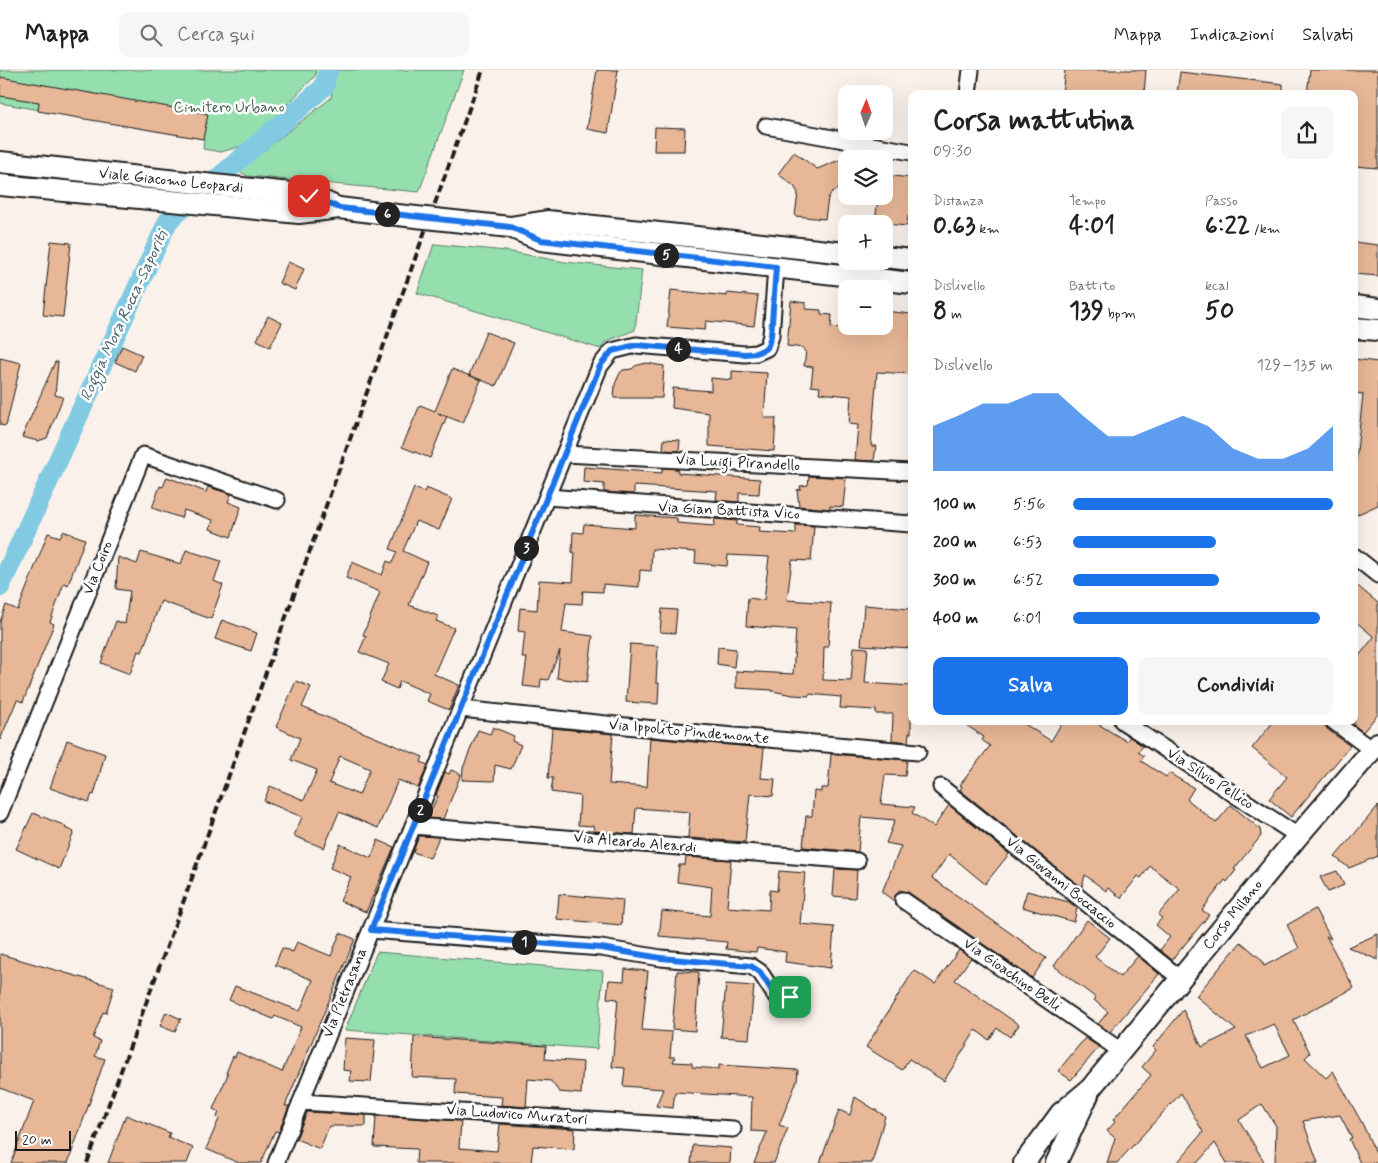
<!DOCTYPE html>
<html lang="it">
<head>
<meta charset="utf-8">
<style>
  body { margin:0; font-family:Mynerve,sans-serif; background:#f6f6f6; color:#222; height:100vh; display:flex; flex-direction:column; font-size:19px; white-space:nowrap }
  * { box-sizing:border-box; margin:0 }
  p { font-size:16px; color:#767676 }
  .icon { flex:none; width:28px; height:28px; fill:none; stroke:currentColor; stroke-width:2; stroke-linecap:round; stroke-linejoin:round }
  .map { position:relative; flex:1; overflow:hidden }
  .details { position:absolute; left:908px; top:20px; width:450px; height:635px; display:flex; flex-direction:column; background:#fff; border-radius:10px; box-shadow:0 5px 20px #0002 }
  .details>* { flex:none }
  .needle { width:32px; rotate:2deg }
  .controls { position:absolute; left:838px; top:15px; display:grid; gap:10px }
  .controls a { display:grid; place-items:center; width:55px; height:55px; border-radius:10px; background:#fff; box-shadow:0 5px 20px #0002; font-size:25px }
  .scale { position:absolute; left:15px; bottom:12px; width:56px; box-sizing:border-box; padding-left:5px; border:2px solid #1c1c1c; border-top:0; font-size:14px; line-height:18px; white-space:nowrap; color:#1c1c1c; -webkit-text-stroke:4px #fff; paint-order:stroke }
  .pin { position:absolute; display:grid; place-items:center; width:42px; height:42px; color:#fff; margin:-21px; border-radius:10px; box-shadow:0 2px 8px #0006 }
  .km { position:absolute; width:25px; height:25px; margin:-12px; border-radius:50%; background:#222; color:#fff; font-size:14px; line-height:25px; text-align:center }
  .round { display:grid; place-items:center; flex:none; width:52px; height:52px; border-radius:10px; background:#f6f6f6 }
  .headline { display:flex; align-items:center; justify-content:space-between; height:85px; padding:0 25px }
  h1 { font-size:28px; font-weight:800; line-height:38px }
  .figures { display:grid; grid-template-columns:repeat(3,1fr); gap:8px; height:85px; padding:5px 25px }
  .figures div { display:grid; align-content:center }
  .figures b { font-size:25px; font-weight:800 }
  .figures small { font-size:14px; font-weight:400 }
  .figures p { font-size:14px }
  .chart { height:140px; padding:10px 25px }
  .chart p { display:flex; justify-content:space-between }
  .chart svg { width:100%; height:90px; margin-top:5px; fill:#1a73e8; opacity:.7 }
  .button { display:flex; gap:10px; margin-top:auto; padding:10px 25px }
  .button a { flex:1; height:58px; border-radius:10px; background:#1a73e8; color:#fff; font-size:20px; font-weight:800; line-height:58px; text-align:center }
  .button a+a { background:#f6f6f6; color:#222 }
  ul { padding:0 25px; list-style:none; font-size:16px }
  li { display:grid; grid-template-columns:80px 60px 1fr; align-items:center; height:38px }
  li i { height:12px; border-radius:6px; background:#1a73e8 }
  header { display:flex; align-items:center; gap:30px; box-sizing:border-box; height:70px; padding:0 25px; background:#fff; border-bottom:1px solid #e0e0e0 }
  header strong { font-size:24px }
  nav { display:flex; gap:28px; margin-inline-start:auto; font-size:18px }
  .search { width:350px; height:45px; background:#f6f6f6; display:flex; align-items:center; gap:12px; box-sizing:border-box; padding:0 18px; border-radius:10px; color:#767676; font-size:19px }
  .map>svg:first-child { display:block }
  .green { fill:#95dfae; stroke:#587e65 }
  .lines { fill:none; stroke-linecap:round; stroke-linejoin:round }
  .canal { stroke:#81cae2; stroke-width:20 }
  .building { fill:#e7b797; stroke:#1c1c1c; fill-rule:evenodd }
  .street-casing { stroke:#1c1c1c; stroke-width:19 }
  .secondary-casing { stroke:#1c1c1c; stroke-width:24 }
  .street { stroke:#fff; stroke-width:15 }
  .secondary { stroke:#fff; stroke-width:20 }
  .rail { stroke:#1c1c1c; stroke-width:4; stroke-dasharray:8 4; stroke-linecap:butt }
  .secondary-bridge-casing { stroke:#1c1c1c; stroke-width:24; stroke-linecap:butt }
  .secondary-bridge { stroke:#fff; stroke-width:20 }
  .route-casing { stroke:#fff; stroke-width:10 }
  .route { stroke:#1a73e8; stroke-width:6 }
  .labels { text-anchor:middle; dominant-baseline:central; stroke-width:5; stroke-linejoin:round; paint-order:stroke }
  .park-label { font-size:15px; fill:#46604f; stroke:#fff }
  .street-label { font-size:15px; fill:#1c1c1c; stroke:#fff }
  .water-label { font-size:16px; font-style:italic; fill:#44626b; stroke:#fff }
</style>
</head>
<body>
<header>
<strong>Mappa</strong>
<div class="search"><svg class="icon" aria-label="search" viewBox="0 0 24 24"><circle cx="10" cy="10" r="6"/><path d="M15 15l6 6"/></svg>Cerca qui</div>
<nav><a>Mappa</a><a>Indicazioni</a><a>Salvati</a></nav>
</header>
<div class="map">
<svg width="1378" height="1093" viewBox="0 0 1378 1093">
  <rect width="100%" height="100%" fill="#faf1ea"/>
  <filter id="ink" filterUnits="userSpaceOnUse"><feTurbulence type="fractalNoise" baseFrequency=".02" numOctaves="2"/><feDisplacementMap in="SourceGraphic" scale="10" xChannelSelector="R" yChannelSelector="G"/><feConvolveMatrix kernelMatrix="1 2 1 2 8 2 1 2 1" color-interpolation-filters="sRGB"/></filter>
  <g filter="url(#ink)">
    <!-- green -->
    <g class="green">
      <path d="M 0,0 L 316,0 L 315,6 L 249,74 L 221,82 L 203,79 L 204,69 L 0,33 Z"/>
      <path d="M 336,0 L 464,0 L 419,122 L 248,106 L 238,101 L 331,28 Z"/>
      <path d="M 434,174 L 506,181 L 565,192 L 642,200 L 635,260 L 605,272 L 601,279 L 417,223 Z"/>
      <path d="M 377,882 L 603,901 L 597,979 L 345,960 Z"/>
    </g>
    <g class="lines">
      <!-- canal -->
      <path class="canal" d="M 0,517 L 168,151 L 324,17 L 328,0"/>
    </g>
    <!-- building -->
    <g class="building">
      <path d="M 597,0 L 618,0 L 608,63 L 587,59 Z"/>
      <path d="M 1065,0 L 1146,0 L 1144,24 L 1062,24 Z"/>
      <path d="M 1310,0 L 1378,0 L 1378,98 L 1354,96 L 1354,24 L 1307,24 Z"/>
      <path d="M 1180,2 L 1283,14 L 1283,24 L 1177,24 Z"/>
      <path d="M 0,7 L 208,44 L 203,69 L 38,41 L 39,32 L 0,26 Z"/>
      <path d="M 655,57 L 685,58 L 684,81 L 654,81 Z"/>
      <path d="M 794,82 L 817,99 L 842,89 L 846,99 L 846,116 L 832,122 L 828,128 L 825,149 L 795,146 L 798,123 L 794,116 L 778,104 Z"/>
      <path d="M 884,105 L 911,108 L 911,147 L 908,146 L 907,156 L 875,153 L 878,126 L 884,126 Z"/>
      <path d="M 51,171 L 71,173 L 63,247 L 43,245 Z"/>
      <path d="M 1354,172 L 1378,175 L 1378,206 L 1354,204 Z"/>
      <path d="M 288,192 L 304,199 L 295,220 L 279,213 Z"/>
      <path d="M 671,220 L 727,226 L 727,223 L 758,226 L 754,256 L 706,251 L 705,260 L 667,257 Z"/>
      <path d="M 791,231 L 806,233 L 806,239 L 821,240 L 821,244 L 832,245 L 831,257 L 860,260 L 860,256 L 884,256 L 884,241 L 911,244 L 911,304 L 877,302 L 871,376 L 876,376 L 874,391 L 855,390 L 858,355 L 849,354 L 851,326 L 819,323 L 820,317 L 811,316 L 813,297 L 804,296 L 806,281 L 804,281 L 804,278 L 787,276 Z"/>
      <path d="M 268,246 L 282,253 L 270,277 L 257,270 Z"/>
      <path d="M 486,262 L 514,273 L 496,316 L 469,305 Z"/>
      <path d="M 122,276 L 142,285 L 135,301 L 115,292 Z"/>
      <path d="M 0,288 L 21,293 L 6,356 L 0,355 Z"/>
      <path d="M 1354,289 L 1378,292 L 1378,435 L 1354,446 L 1354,410 L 1363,324 L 1354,323 Z"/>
      <path d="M 55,292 L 58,292 L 55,325 L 63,327 L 47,368 L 38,371 L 22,367 Z"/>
      <path d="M 646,293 L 664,296 L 662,328 L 614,328 L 615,314 L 620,303 L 623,300 L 632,299 L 635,296 Z"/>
      <path d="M 452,299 L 481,310 L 463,353 L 438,343 L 447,346 L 430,388 L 402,377 L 420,335 L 435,341 Z"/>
      <path d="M 732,301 L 767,303 L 764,348 L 776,348 L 774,381 L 709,376 L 709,343 L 672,338 L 673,318 L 711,321 L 711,308 L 732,310 Z"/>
      <path d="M 664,369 L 680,370 L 679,381 L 663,380 Z"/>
      <path d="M 584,397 L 662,403 L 662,398 L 678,399 L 678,403 L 760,409 L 759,424 L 739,423 L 739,432 L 716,430 L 717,421 L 634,416 L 634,424 L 604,422 L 604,414 L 583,412 Z"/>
      <path d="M 809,406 L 846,408 L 843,437 L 830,436 L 830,439 L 799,436 L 797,420 L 801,419 L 800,416 L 808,415 Z"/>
      <path d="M 167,407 L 206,422 L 208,417 L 231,424 L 228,432 L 241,437 L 231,467 L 210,459 L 213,450 L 184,440 L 181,448 L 152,438 L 160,416 L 163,417 Z"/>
      <path d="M 414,418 L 424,422 L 426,418 L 452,429 L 439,460 L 416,451 L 403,481 L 427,492 L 409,535 L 438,546 L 436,551 L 454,558 L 434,604 L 459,615 L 449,640 L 427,631 L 430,624 L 400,611 L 397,619 L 381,612 L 389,594 L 359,582 L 366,566 L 363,565 L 380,522 L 346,508 L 352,492 L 382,505 L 387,491 L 392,493 L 397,482 L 390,479 Z"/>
      <path d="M 635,445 L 677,448 L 677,453 L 714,456 L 715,449 L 737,451 L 737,455 L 760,457 L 759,462 L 796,464 L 796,455 L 814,456 L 811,491 L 792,490 L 787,530 L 831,533 L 828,577 L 824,577 L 823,610 L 851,611 L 854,577 L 868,578 L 865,613 L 911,616 L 911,663 L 909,663 L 908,672 L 892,670 L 893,644 L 876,644 L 876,640 L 840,638 L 841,627 L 809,624 L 809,626 L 793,625 L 772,621 L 772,620 L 736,618 L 736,601 L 793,604 L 796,560 L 746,556 L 748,528 L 764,530 L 769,487 L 728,485 L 727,496 L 695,493 L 696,482 L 652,479 L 651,501 L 640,500 L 639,517 L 603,514 L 603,522 L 583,521 L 582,534 L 566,533 L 562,562 L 593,566 L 587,612 L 557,608 L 560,580 L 548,610 L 541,609 L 540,618 L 523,616 L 527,588 L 522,588 L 525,562 L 518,561 L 520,538 L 537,540 L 539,510 L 573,512 L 575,483 L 572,482 L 573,462 L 583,463 L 584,454 L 635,458 Z"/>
      <path d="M 63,461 L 85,469 L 68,515 L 64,513 L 50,552 L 54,554 L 23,632 L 17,630 L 0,670 L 0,552 L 6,535 L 18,540 L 48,463 L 60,467 Z"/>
      <path d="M 186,480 L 221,491 L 214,511 L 223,515 L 211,549 L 161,531 L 142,582 L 138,581 L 130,604 L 101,593 L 116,551 L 125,554 L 130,521 L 116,519 L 118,487 L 137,494 L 141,482 L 181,494 Z"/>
      <path d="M 1354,513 L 1378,533 L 1378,644 L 1363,662 L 1354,655 L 1354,592 L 1374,567 L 1354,550 Z"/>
      <path d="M 864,535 L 911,539 L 911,578 L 861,575 Z"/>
      <path d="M 662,539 L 677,540 L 675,563 L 660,562 Z"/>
      <path d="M 222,550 L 257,563 L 251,581 L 215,569 Z"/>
      <path d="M 630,574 L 658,576 L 656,613 L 659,613 L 658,634 L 626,632 Z"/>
      <path d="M 718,577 L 736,579 L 734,597 L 717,594 Z"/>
      <path d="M 296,611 L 311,617 L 302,637 L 423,687 L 421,692 L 428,695 L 418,718 L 398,710 L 378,758 L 339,742 L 324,778 L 294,766 L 302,747 L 264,731 L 270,716 L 304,730 L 317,700 L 291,690 L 300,668 L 276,657 ZM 340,686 L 370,699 L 359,725 L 329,713 Z"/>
      <path d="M 960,651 L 1020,651 L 1051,671 L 1063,651 L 1093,651 L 1126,671 L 1130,667 L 1143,676 L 1138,682 L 1144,686 L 1141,691 L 1166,707 L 1169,703 L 1194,718 L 1187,729 L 1216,753 L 1231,735 L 1260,759 L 1261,766 L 1234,799 L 1236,800 L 1227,812 L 1225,810 L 1202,840 L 1209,845 L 1172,890 L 1160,880 L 1170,867 L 1156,855 L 1162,848 L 1158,845 L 1180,819 L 1150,796 L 1141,808 L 1138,806 L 1121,828 L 1108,818 L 1106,821 L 1085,805 L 1082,817 L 1067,806 L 960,720 L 962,716 L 960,715 L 990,676 L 982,670 L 984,667 Z"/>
      <path d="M 1274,651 L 1324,651 L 1327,659 L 1350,676 L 1291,747 L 1269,729 L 1287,707 L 1252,678 Z"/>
      <path d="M 493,657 L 514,666 L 512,671 L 521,675 L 511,699 L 495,695 L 494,711 L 462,710 L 463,698 L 478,660 L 490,664 Z"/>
      <path d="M 552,658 L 613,664 L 609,714 L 647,717 L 650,668 L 764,678 L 761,708 L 775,709 L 773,726 L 750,724 L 745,772 L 688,768 L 690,742 L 636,738 L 634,764 L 593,761 L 594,756 L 578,755 L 580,726 L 551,722 L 553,708 L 548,708 Z"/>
      <path d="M 67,670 L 105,684 L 94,725 L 92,724 L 89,732 L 50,718 Z"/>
      <path d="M 831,684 L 907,690 L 905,706 L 885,705 L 881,734 L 915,737 L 912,743 L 934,757 L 949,735 L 1009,784 L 985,814 L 949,784 L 932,808 L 1046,888 L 1032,908 L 908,822 L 899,820 L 894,831 L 882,822 L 901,776 L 886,773 L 895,750 L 861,747 L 858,782 L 803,777 L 806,746 L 812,746 L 814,721 L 821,722 L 821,718 L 828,718 Z"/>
      <path d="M 451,700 L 461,704 L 443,749 L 427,748 L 438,726 L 436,725 L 445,702 L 449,704 Z"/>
      <path d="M 1378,736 L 1378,786 L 1349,798 L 1335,787 Z"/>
      <path d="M 33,743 L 66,756 L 65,758 L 74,762 L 59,799 L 16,779 Z"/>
      <path d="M 419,766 L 439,767 L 430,788 L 413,782 Z"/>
      <path d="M 378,770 L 394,777 L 366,842 L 340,831 L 351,807 L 330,798 L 340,774 L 371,788 Z"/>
      <path d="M 686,787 L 731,790 L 727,837 L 769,840 L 770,820 L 777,821 L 779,801 L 805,803 L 800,854 L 834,857 L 831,898 L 785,892 L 786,882 L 757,878 L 756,882 L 726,879 L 727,872 L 659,866 L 662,841 L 710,846 L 712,817 L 677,812 L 679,795 L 685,795 Z"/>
      <path d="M 835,799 L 857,800 L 855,828 L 833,826 Z"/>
      <path d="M 1337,801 L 1344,815 L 1328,822 L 1320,807 Z"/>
      <path d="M 1027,821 L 1069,832 L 1077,838 L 1074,852 L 1022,837 Z"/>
      <path d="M 559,824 L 623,830 L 621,855 L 557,849 Z"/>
      <path d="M 1315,839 L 1331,869 L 1326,866 L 1354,918 L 1293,950 L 1310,983 L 1305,988 L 1326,1008 L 1333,1001 L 1362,1053 L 1378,1088 L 1378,1093 L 1360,1093 L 1349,1069 L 1352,1068 L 1340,1045 L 1303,1051 L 1318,1093 L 1275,1093 L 1276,1056 L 1262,1034 L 1239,1050 L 1265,1093 L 1227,1093 L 1215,1073 L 1197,1093 L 1177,1093 L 1203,1062 L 1181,1023 L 1117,1093 L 1107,1093 L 1115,1068 L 1107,1061 L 1115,1052 L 1113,1050 L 1151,1005 L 1142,997 L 1156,980 L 1153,977 L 1183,940 L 1202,977 L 1236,960 L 1196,926 L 1241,872 L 1261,889 L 1264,896 L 1299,878 L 1287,855 ZM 1274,954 L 1290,985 L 1263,998 L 1246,966 Z"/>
      <path d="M 1087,850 L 1110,868 L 1095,887 L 1120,907 L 1138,886 L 1159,904 L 1110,962 L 1098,954 L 1108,942 L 1094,930 L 1096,928 L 1054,896 Z"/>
      <path d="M 340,863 L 355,869 L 285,1036 L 289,1036 L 279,1062 L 275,1061 L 261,1093 L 239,1093 L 206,1079 L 219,1049 L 217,1047 L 219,1042 L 213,1039 L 228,1004 L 226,1003 L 233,986 L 235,987 L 237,982 L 282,1002 L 301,957 L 275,946 L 273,949 L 229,930 L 235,916 L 300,941 L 313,910 L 275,895 L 282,878 L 293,882 L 297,872 L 331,886 Z"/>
      <path d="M 1378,864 L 1378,890 L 1348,877 Z"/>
      <path d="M 959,880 L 971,888 L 955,910 L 1019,955 L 1010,967 L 997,958 L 989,970 L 976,960 L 944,1011 L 909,989 L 902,1000 L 866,977 L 914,900 L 935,914 Z"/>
      <path d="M 0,884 L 114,917 L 106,943 L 103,942 L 93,968 L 100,971 L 95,986 L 105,989 L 68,1093 L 11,1093 L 34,1031 L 0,1018 Z"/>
      <path d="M 625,899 L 648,901 L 642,960 L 672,962 L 670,987 L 675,987 L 673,992 L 692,993 L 692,997 L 719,999 L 719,995 L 798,1000 L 797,1011 L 779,1055 L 788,1058 L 774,1093 L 754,1093 L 767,1062 L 751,1061 L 752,1027 L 675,1022 L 673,1038 L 656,1036 L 663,1019 L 623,1016 L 625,998 L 612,997 L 618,929 L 607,928 L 609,910 L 624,911 Z"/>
      <path d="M 677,901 L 699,902 L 695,961 L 672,959 Z"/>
      <path d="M 726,914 L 754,916 L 749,969 L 721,967 Z"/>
      <path d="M 166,942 L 181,949 L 175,962 L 160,956 Z"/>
      <path d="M 414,967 L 546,976 L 545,989 L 583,992 L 581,1024 L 559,1022 L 551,1011 L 528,1009 L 526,1037 L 501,1035 L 502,1027 L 455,1024 L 456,1009 L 412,1007 Z"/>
      <path d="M 345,968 L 375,970 L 371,1012 L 350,1011 L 351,1001 L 343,1000 Z"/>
      <path d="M 1085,968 L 1099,977 L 1071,1010 L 1058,1001 Z"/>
      <path d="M 855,1027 L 885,1046 L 872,1093 L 820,1093 L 839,1040 L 850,1045 Z"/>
      <path d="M 307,1042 L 366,1045 L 366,1056 L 329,1056 L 320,1079 L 296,1069 Z"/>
      <path d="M 126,1045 L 170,1063 L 168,1067 L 193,1078 L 187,1093 L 108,1093 Z"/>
      <path d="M 376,1046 L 461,1051 L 459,1078 L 497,1081 L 500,1054 L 575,1059 L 574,1079 L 533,1076 L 531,1093 L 416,1093 L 417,1079 L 374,1077 Z"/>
      <path d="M 693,1075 L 731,1078 L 730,1093 L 691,1093 Z"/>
    </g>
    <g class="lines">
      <defs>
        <g id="street">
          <path d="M 968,24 L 971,0"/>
          <path d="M 766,56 L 911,82"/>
          <path d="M 565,384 L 911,402"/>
          <path d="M 547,427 L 911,454"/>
          <path d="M 1354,486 L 1378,505"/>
          <path d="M 461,639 L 665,660 L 918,682"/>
          <path d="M 1122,651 L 1298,766"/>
          <path d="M 1333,651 L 1372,680"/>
          <path d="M 941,717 L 1181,909"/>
          <path d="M 0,743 L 143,385 L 277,430"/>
          <path d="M 413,756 L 857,791"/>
          <path d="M 903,830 L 1121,981"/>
          <path d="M 371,860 L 601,878 L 661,888 L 751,896 L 760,902 L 775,925 L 790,927"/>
          <path d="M 301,1032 L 733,1059"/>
          <path d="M 276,1093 L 600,296 L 612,281 L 636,275 L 745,284 L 756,283 L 767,278 L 771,266 L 776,197"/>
        </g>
        <g id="secondary">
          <path d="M 0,92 L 309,125 L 338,138"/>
          <path d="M 0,115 L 299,143 L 339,138 L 388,144"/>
          <path d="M 510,157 L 541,170 L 911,213"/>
          <path d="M 510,157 L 547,151 L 846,183"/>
          <path d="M 884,187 L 911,190"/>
          <path d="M 1354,236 L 1378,239"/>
          <path d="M 1354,258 L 1378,260"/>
          <path d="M 1024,1093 L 1061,1043 L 1090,1019 L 1298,766 L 1378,673"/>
          <path d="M 1056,1093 L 1088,1025"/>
        </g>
      </defs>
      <!-- street casing -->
      <use href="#street" class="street-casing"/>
      <!-- secondary casing -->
      <use href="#secondary" class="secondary-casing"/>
      <!-- street -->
      <use href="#street" class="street"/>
      <!-- secondary -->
      <use href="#secondary" class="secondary"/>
      <!-- rail -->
      <path class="rail" d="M 87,1093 L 184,830 L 483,0"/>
      <defs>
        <path id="secondary-bridge" d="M 388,144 L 510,157"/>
      </defs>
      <!-- secondary-bridge casing -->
      <use href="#secondary-bridge" class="secondary-bridge-casing"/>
      <!-- secondary-bridge -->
      <use href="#secondary-bridge" class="secondary-bridge"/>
    </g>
  </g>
  <g class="lines" filter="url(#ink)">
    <defs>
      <path id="route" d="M 309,126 L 340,138 L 510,157 L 541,170 L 776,197 L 771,266 L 767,278 L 756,283 L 745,284 L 636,275 L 612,281 L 600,296 L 371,860 L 601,878 L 661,888 L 751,896 L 760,902 L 775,925 L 790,927"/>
    </defs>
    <!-- route casing -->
    <use href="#route" class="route-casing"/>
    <!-- route -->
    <use href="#route" class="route"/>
  </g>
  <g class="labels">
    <!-- park labels -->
    <g class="park-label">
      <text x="229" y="38">Cimitero Urbano</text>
    </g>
    <!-- street labels -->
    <g class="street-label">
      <text transform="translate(171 111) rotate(6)">Viale Giacomo Leopardi</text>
      <text transform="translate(738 393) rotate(3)">Via Luigi Pirandello</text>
      <text transform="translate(729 441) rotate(3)">Via Gian Battista Vico</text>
      <text transform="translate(98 498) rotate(-68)">Via Coiro</text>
      <text transform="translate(689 662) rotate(5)">Via Ippolito Pindemonte</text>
      <text transform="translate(1210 709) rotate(33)">Via Silvio Pellico</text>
      <text transform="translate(635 773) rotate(5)">Via Aleardo Aleardi</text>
      <text transform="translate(1061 813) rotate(39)">Via Giovanni Boccaccio</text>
      <text transform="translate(1233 845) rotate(-51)">Corso Milano</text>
      <text transform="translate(1012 905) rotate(35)">Via Gioachino Belli</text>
      <text transform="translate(345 923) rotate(-68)">Via Pietrasana</text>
      <text transform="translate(517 1045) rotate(4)">Via Ludovico Muratori</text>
    </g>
    <!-- water labels -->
    <g class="water-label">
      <text transform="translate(124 246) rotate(-65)">Roggia Mora Rocca-Saporiti</text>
    </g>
  </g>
</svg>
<div class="controls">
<a><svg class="needle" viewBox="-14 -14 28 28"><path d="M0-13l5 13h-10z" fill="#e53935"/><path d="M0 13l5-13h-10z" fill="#767676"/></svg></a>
<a><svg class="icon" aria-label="layers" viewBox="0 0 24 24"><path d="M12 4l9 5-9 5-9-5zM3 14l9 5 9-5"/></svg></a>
<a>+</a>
<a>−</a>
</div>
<div class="scale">20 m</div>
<div class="pin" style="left:790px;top:927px;background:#1e9e55"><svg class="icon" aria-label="arrive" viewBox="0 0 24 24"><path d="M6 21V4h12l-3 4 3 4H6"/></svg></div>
<div class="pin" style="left:309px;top:126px;background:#d93025"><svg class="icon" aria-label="check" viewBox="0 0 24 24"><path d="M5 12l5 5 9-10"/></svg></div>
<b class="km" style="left:524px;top:872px">1</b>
<b class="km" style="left:420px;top:740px">2</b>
<b class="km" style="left:526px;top:478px">3</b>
<b class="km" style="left:678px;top:279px">4</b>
<b class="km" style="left:666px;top:185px">5</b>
<b class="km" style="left:387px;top:144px">6</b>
<section class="details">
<div class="headline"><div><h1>Corsa mattutina</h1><p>09:30</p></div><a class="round"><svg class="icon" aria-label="share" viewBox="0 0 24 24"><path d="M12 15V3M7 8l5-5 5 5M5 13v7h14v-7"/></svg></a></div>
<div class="figures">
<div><p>Distanza</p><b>0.63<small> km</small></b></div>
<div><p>Tempo</p><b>4:01</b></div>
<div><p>Passo</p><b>6:22<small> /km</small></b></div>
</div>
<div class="figures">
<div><p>Dislivello</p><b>8<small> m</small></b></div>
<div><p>Battito</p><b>139<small> bpm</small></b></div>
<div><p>kcal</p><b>50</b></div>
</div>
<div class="chart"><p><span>Dislivello</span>129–135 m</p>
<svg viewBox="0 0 160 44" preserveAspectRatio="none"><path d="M0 44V22L10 17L20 11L30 11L40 6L50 6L60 17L70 27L80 27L90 22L100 17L110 22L120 33L130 38L140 38L150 33L160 22V44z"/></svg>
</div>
<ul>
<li><b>100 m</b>5:56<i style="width:100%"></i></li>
<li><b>200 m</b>6:53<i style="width:55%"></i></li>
<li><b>300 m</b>6:52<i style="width:56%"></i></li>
<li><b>400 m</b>6:01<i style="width:95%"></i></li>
</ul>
<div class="button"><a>Salva</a><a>Condividi</a></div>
</section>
</div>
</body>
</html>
